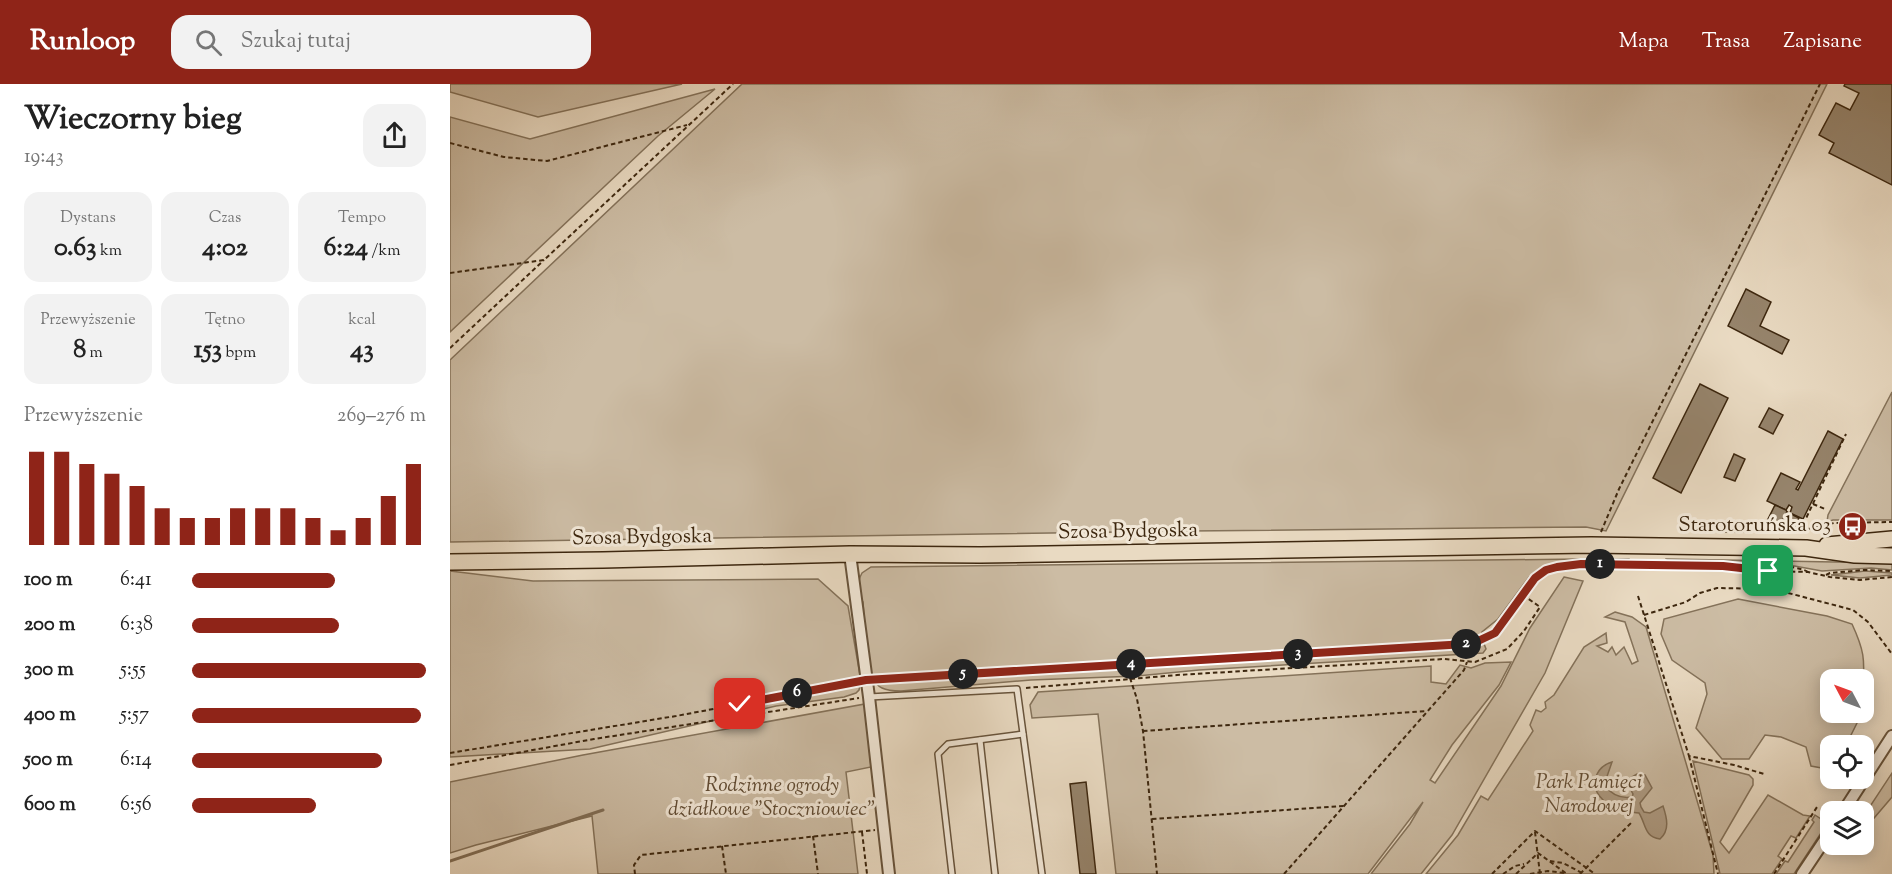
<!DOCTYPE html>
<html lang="pl">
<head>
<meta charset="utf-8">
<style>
  body { margin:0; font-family:"Sorts Mill Goudy",serif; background:#f2f2f2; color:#222; height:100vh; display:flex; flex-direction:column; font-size:22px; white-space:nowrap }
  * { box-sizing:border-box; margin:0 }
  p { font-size:20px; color:#767676 }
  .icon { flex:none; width:33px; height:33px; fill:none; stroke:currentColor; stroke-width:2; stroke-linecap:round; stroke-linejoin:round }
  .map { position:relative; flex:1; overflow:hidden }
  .sheet { display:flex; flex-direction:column; background:#fff; width:450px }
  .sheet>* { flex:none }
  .needle { width:39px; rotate:311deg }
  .controls { position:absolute; left:1370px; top:585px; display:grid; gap:12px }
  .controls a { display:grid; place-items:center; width:54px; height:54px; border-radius:12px; background:#fff; box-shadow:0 3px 15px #0003; font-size:30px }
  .pin { position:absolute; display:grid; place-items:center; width:51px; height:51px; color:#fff; margin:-26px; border-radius:12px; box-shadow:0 3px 9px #0006 }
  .km { position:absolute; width:30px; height:30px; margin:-15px; border-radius:50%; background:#222; color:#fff; font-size:16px; line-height:30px; text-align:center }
  .round { display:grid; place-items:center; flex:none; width:63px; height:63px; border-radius:18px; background:#f2f2f2 }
  .head { display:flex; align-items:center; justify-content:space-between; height:102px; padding:0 24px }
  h1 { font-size:33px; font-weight:700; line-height:45px }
  .stats { display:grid; grid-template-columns:repeat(3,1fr); gap:9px; height:102px; padding:6px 24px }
  .stats div { display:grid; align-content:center; border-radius:15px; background:#f2f2f2; text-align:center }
  .stats b { font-size:26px; font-weight:700 }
  .stats small { font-size:16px; font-weight:400 }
  .stats p { font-size:16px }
  .chart { height:168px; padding:12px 24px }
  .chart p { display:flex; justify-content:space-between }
  .chart svg { width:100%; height:108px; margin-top:6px; stroke:#8f2418; stroke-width:6 }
  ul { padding:0 24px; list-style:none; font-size:20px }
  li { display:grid; grid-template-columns:96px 72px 1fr; align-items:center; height:45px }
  li i { height:15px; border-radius:8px; background:#8f2418 }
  header { display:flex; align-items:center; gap:36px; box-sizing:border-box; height:84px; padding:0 30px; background:#8f2418; color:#fff }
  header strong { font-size:28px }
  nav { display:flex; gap:33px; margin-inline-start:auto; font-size:21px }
  .search { width:420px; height:54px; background:#f2f2f2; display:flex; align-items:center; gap:15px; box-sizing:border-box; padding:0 21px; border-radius:18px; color:#767676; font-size:22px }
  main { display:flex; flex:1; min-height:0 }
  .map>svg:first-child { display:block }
  .green { fill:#ccbca4; stroke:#84725a; stroke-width:1.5 }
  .water { fill:#af9d85; stroke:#816e56; stroke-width:1.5 }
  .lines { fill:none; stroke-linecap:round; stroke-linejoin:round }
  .stream { stroke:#816e56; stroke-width:3 }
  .building { fill:#96846c; stroke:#3d270f; stroke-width:1.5 }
  .lane-casing { stroke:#68543c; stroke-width:8 }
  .street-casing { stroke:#68543c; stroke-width:14 }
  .primary-casing { stroke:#3d270f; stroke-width:18 }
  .path { stroke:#3d270f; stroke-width:2; stroke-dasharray:4.5 3; stroke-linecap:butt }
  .lane { stroke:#f1e7d7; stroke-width:5 }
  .street { stroke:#f1e7d7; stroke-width:10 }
  .primary { stroke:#e9dac2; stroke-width:15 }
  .route-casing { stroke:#fff; stroke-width:12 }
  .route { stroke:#8f2418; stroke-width:8 }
  .labels { text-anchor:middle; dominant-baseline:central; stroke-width:6; stroke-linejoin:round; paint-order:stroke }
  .poi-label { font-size:21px; fill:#3d270f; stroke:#f1e7d7; text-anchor:end }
  .street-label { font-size:21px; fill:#3d270f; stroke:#f1e7d7 }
  .park-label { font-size:21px; font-style:italic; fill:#614c34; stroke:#f1e7d7 }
</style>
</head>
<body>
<header>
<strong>Runloop</strong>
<div class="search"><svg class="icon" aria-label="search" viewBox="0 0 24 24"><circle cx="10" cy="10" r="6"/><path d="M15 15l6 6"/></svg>Szukaj tutaj</div>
<nav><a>Mapa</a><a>Trasa</a><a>Zapisane</a></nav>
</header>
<main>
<section class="sheet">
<div class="head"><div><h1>Wieczorny bieg</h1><p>19:43</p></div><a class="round"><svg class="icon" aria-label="share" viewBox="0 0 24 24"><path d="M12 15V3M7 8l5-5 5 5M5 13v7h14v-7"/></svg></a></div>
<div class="stats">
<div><p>Dystans</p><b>0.63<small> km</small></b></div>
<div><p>Czas</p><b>4:02</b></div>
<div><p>Tempo</p><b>6:24<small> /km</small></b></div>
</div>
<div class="stats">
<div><p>Przewyższenie</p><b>8<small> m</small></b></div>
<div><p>Tętno</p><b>153<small> bpm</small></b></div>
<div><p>kcal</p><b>43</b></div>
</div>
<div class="chart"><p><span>Przewyższenie</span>269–276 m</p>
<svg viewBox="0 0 160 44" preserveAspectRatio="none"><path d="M5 44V6M15 44V6M25 44V11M35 44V15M45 44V20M55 44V29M65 44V33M75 44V33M85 44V29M95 44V29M105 44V29M115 44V33M125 44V38M135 44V33M145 44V24M155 44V11"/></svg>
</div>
<ul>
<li><b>100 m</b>6:41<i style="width:61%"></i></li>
<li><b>200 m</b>6:38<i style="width:63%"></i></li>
<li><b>300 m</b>5:55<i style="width:100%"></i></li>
<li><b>400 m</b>5:57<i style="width:98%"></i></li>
<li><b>500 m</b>6:14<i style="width:81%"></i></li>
<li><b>600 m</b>6:56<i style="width:53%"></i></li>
</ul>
</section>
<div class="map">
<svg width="1442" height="790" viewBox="0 0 1442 790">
  <rect width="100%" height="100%" fill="#e9dac2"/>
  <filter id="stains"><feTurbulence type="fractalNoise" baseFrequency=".00333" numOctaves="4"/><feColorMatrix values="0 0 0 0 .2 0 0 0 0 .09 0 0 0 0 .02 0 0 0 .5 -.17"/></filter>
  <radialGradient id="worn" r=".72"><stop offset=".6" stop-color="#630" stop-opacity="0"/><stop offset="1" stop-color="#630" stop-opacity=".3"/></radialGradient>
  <!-- green -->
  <g class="green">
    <path d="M 0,0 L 232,0 L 88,33 L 0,8 Z"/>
    <path d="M 292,0 L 1377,0 L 1156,447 L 1136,443 L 739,447 L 0,458 L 0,276 Z"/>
    <path d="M 265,5 L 208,52 L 0,248 L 0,33 L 80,55 Z"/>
    <path d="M 1442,308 L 1442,436 L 1383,436 L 1377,438 L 1378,431 Z"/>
    <path d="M 1130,475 L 1128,479 L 1110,479 L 1102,481 L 1079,493 L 1048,535 L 1032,548 L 1031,552 L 1036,565 L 1033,569 L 749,586 L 687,592 L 581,596 L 451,607 C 446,607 438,607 432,604 C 413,596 415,538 413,518 C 406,509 406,500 412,489 L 421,483 Z"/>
    <path d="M 1179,475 L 1181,478 L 1136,479 L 1137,476 Z"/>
    <path d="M 1217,475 L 1442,479 L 1442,486 L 1421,484 L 1372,487 L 1339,481 L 1281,478 L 1221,478 Z"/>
    <path d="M 0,487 L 83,497 L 368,495 L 398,522 L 411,597 L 409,606 L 406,609 L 394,613 L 326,622 L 140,665 L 0,673 Z"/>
    <path d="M 1415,487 L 1442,489 L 1442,491 L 1410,494 L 1381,491 Z"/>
    <path d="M 1114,493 L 1133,497 L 1095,589 L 1002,751 L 971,790 L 921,790 L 960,740 L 973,718 L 918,790 L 666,790 L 648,630 L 582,634 L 580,621 L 588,608 L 981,582 L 981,598 L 996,600 L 1010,581 L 1021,584 L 1035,579 L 1061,578 L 1049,601 L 1002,661 L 980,696 L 985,699 L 1051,602 L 1080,544 Z"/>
    <path d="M 1288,515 L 1377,532 L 1402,540 C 1414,566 1415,575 1413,603 L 1413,596 L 1380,596 L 1380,628 L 1411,629 L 1410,633 L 1396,661 L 1380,662 L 1380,681 L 1377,685 L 1361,682 L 1356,663 L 1331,653 L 1315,651 L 1299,675 L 1272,675 L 1246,644 L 1257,610 L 1255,599 L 1222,576 L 1211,550 L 1214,535 Z"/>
    <path d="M 1165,528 L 1182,533 L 1196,543 L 1263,771 L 1264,790 L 976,790 L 1008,751 L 1031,712 L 1038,716 L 1083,647 L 1080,641 L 1086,626 L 1091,628 L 1096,624 L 1095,618 L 1104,611 L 1134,563 L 1156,549 L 1157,559 L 1147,562 L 1158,568 L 1162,563 L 1166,571 L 1174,563 L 1182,580 L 1188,577 L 1175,538 L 1155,533 Z"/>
    <path d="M 415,620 L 421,683 L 396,688 L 408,790 L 148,790 L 142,732 L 26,761 L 0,769 L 0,698 L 133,671 Z"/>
    <path d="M 1243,677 L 1299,691 L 1303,695 L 1303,701 L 1270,758 L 1279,769 L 1318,711 L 1353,731 L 1360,732 L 1346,754 L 1341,752 L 1328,772 L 1332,775 L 1322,790 L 1270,790 Z"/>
    <path d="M 1442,689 L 1442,713 L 1413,747 L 1413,733 Z"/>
    <path d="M 1365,731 L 1374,737 L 1375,743 L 1344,790 L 1326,790 L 1335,777 L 1338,778 L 1364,738 L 1362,736 Z"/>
  </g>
  <!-- water -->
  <path class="water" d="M 1162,678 L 1154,701 C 1161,710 1170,715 1182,713 L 1183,710 L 1177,699 L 1180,694 L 1187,690 L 1195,691 L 1202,704 L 1190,719 L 1191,723 L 1194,728 L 1200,729 L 1213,722 C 1217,734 1220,746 1210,755 C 1194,753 1196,740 1189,729 C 1183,728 1176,728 1170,726 C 1156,722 1138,706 1147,690 C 1150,684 1155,680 1162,678 Z"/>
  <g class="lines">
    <!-- stream -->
    <path class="stream" d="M 0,777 L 153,726"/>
  </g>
  <!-- building -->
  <g class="building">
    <path d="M 1395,0 L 1442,0 L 1442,101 L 1379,69 L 1384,59 L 1369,51 L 1386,19 L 1400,26 L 1409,9 L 1394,2 Z"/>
    <path d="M 1296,205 L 1321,218 L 1310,242 L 1339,256 L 1332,270 L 1278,242 Z"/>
    <path d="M 1250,300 L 1278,314 L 1231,409 L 1203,394 Z"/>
    <path d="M 1319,324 L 1333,331 L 1323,350 L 1309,343 Z"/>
    <path d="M 1378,347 L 1393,355 L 1353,435 L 1340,429 L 1342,423 L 1339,421 L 1336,426 L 1317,417 L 1331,389 L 1350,398 L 1346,405 L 1348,406 Z"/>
    <path d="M 1284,370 L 1295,375 L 1285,397 L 1274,393 Z"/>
    <path d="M 1325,421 L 1336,426 L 1337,428 L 1330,441 L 1322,440 L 1321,443 L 1315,441 Z"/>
    <path d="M 1337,428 L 1349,434 L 1346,439 L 1349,440 L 1347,445 L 1332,438 Z"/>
    <path d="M 636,698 L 646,790 L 630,790 L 620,700 Z"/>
  </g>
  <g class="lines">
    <defs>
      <g id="lane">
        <path d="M 419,613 L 567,605 L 592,790"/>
        <path d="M 530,656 L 545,790"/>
        <path d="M 502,790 L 488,670 L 498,660 L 573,650"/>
      </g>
      <g id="street">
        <path d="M 400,470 L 419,613 L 439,790"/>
        <path d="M 1393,728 L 1442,652"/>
        <path d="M 1352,790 L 1380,748"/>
      </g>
      <g id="primary">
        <path d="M 1377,461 L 1442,455"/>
        <path d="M 0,478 L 153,476 L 400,470 L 530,471 L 1141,461 L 1356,464 L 1405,471 L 1442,472"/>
      </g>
    </defs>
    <!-- lane casing -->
    <use href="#lane" class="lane-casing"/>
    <!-- street casing -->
    <use href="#street" class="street-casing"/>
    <!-- primary casing -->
    <use href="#primary" class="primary-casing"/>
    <!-- path -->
    <g class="path">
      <path d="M 0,59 L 54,73 L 97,77 L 237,41"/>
      <path d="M 0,189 L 94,176 L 283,0"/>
      <path d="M 0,264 L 94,176"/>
      <path d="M 1363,420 L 1375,425"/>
      <path d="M 1350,447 L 1396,350"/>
      <path d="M 1151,448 L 1169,405 L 1370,0"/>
      <path d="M 1245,448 L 1350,447 L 1384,439 L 1442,438"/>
      <path d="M 1281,483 L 1318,487 L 1358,488 L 1380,493 L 1410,496 L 1442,493"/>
      <path d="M 1376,491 L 1380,489 L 1414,486 L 1442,487"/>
      <path d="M 1188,512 L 1239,672 L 1284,681 L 1314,690"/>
      <path d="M 1194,531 L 1236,518 L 1250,509 L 1267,504 L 1323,505 L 1403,526 L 1418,538 L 1442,570"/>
      <path d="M 680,594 L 687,615 L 693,647 L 707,790"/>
      <path d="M 429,595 L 1016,560 L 1028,557 L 1045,549 L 1085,494 L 1102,484 L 1131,480 L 1278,482 C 1294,479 1346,480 1358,488"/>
      <path d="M 576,604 L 727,591 L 994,575 L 1025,578 L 1057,565 L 1074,547 L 1090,523 L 1073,511"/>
      <path d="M 693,647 L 977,627"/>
      <path d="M 0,669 L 226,632 L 408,598"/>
      <path d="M 1239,672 L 1268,790"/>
      <path d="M 0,681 L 144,655 L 409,614"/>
      <path d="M 702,735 L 894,722"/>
      <path d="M 412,748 L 417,790"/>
      <path d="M 1085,748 L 1090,790"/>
      <path d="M 363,752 L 368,790"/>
      <path d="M 272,762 L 276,790"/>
      <path d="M 1100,777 L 1113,779 L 1134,790"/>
      <path d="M 185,790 L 184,781 L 191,771 L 425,746"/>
      <path d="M 834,790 L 1014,586 L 1017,578"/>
      <path d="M 1042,790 L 1085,747 L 1145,790"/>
      <path d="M 1053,790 L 1065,782 L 1074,780"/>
      <path d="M 1066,790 L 1088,769 L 1117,790"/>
      <path d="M 1080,790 L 1098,787 L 1114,789"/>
      <path d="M 1130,790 L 1183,737"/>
      <path d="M 1324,790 L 1367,723"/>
    </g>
    <!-- lane -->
    <use href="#lane" class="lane"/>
    <!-- street -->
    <use href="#street" class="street"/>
    <!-- primary -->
    <use href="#primary" class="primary"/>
  </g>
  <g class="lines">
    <defs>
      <path id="route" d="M 290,620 L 416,596 L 1016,560 L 1028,557 L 1045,549 L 1085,494 L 1096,486 L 1107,483 L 1131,480 L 1273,482 L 1318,487"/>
    </defs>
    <!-- route casing -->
    <use href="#route" class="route-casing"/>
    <!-- route -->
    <use href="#route" class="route"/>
  </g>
  <!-- icons -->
  <defs>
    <symbol id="bus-disc" viewBox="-11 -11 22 22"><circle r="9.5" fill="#8f2418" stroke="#f1e7d7"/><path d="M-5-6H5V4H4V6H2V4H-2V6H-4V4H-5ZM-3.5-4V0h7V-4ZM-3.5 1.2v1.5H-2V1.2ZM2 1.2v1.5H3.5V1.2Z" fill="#fff"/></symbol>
  </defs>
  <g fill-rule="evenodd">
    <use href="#bus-disc" x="1386" y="426" width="33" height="33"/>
  </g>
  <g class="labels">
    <!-- poi labels -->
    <g class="poi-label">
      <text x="1381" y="442">Starotoruńska 03</text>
    </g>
    <!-- street labels -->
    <g class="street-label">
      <text transform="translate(678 448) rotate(-1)">Szosa Bydgoska</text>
      <text transform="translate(192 454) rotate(-1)">Szosa Bydgoska</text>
    </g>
    <!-- park labels -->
    <g class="park-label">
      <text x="1139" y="699">Park Pamięci<tspan x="1139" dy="24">Narodowej</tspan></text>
      <text x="322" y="702">Rodzinne ogrody<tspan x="322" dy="24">działkowe "Stoczniowiec"</tspan></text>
    </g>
  </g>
  <rect width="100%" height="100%" filter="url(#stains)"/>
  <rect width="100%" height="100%" fill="url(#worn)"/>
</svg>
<div class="controls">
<a><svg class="needle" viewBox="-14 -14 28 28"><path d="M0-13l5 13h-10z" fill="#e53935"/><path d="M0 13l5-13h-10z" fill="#767676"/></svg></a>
<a><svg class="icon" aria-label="locate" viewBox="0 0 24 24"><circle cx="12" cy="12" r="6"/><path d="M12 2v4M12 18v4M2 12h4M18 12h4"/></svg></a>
<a><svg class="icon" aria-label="layers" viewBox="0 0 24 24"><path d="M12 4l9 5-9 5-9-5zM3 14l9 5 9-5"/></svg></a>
</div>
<div class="pin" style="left:1318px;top:487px;background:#1e9e55"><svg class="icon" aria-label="arrive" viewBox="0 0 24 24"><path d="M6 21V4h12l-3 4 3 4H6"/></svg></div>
<div class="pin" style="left:290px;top:620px;background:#d93025"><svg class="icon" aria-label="check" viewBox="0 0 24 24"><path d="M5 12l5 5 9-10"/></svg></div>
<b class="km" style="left:1150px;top:480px">1</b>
<b class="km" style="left:1016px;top:560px">2</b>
<b class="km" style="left:848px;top:570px">3</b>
<b class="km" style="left:681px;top:580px">4</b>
<b class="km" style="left:513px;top:590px">5</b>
<b class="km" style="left:347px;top:609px">6</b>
</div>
</main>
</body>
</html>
